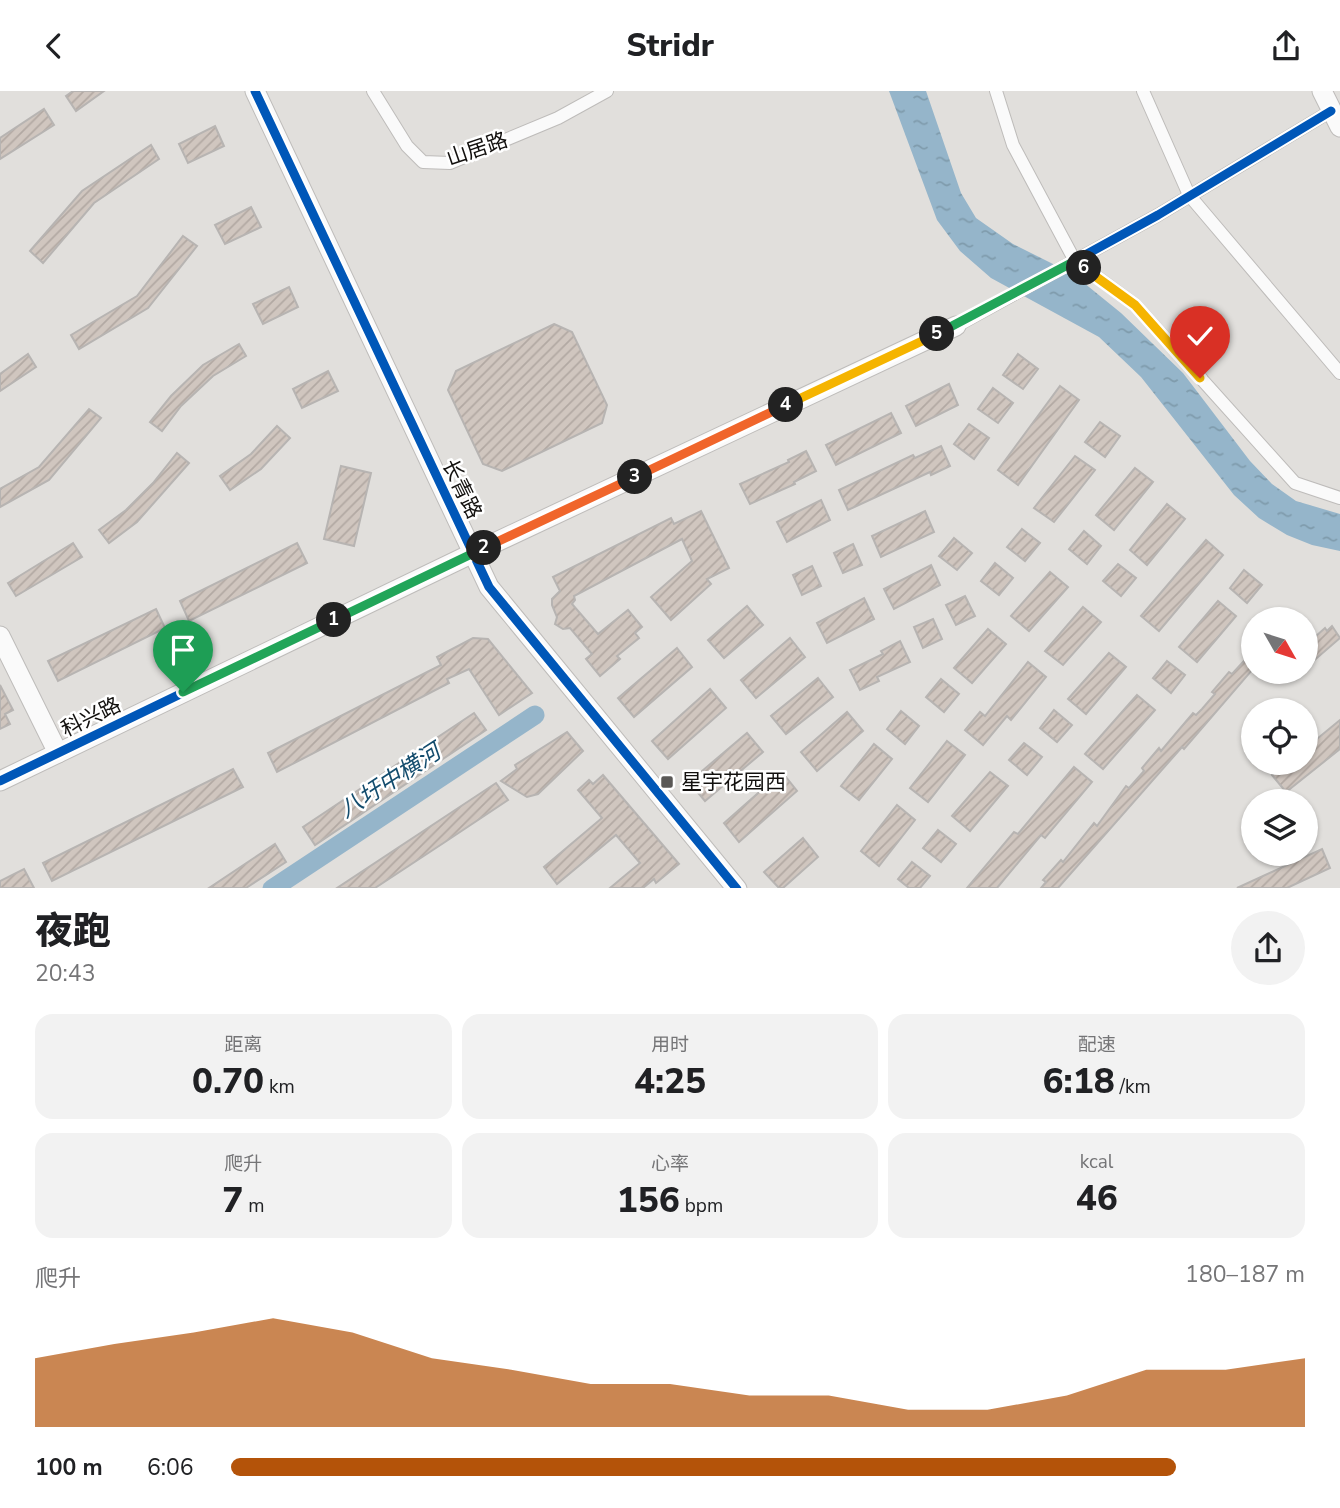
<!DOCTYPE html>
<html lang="zh">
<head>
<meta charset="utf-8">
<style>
  body { margin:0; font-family:"Nunito Sans","Noto Sans SC",sans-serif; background:#f2f2f2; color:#202124; height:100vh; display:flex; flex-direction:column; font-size:26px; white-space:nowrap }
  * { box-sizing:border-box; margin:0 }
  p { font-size:23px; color:#757577 }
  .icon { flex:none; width:38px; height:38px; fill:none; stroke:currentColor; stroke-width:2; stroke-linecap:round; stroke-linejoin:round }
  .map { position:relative; height:797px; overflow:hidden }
  .details { display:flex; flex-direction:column; background:#fff; flex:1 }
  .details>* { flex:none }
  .needle { width:46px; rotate:129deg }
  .controls { position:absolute; left:1241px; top:516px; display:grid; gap:14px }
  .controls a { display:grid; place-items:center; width:77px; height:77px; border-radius:50%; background:#fff; box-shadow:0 2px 5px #0004; font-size:35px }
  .pin { position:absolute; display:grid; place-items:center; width:60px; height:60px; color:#fff; margin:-72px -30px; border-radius:50% 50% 50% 0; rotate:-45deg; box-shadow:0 0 7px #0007 }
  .pin .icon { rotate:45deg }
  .km { position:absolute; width:35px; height:35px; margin:-18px; border-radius:50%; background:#222; color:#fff; font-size:19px; line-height:35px; text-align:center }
  .round { display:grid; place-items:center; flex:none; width:74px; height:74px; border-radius:37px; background:#f2f2f2 }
  .summary { display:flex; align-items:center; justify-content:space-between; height:119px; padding:0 35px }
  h1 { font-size:38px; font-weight:800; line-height:52px }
  .figures { display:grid; grid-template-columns:repeat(3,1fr); gap:10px; height:119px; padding:7px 35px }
  .figures div { display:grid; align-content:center; border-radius:18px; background:#f2f2f2; text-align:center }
  .figures b { font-size:35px; font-weight:800 }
  .figures small { font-size:19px; font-weight:400 }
  .figures p { font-size:19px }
  .chart { height:196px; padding:14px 35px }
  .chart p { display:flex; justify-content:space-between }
  .chart svg { width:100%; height:126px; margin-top:7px; fill:#b45309; opacity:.7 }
  ul { padding:0 35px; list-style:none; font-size:23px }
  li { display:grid; grid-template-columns:112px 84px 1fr; align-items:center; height:52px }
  li i { height:18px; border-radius:9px; background:#b45309 }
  header { display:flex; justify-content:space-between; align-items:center; height:91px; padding:0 35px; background:#fff; font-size:32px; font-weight:800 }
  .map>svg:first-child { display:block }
  .water { fill:url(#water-ripples) }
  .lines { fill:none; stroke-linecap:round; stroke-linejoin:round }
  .river { stroke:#95b5ca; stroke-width:19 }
  .building { fill:url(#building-hatch); stroke:#b7b4b2; stroke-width:2 }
  .street-casing { stroke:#bebcba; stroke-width:14 }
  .secondary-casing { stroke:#bebcba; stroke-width:21 }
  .street { stroke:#fafafa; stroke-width:12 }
  .secondary { stroke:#fafafa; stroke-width:19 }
  .cycleway-casing { stroke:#fff; stroke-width:13 }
  .cycleway { stroke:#0057b8; stroke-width:9 }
  .split-1-casing { stroke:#fff; stroke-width:14 }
  .split-2-casing { stroke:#fff; stroke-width:14 }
  .split-3-casing { stroke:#fff; stroke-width:14 }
  .split-4-casing { stroke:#fff; stroke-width:14 }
  .split-5-casing { stroke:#fff; stroke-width:14 }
  .split-6-casing { stroke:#fff; stroke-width:14 }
  .split-7-casing { stroke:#fff; stroke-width:14 }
  .split-1 { stroke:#22a559; stroke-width:9 }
  .split-2 { stroke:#22a559; stroke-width:9 }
  .split-3 { stroke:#f0652b; stroke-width:9 }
  .split-4 { stroke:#f0652b; stroke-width:9 }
  .split-5 { stroke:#f5b400; stroke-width:9 }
  .split-6 { stroke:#22a559; stroke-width:9 }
  .split-7 { stroke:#f5b400; stroke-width:9 }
  .poi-dot { fill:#5a5856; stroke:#fff; stroke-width:2.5 }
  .labels { text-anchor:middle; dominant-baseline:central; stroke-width:5; stroke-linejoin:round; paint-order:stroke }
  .street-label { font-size:21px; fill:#12100e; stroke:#fff }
  .poi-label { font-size:21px; fill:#12100e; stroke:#fff; text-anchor:start }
  .water-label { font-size:23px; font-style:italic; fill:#134c6d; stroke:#fff }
</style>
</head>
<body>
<header><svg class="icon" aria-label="back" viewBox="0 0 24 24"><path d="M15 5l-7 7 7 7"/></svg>Stridr<svg class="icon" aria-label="share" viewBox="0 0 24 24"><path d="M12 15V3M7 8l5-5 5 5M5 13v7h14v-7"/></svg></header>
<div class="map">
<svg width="1340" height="798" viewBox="0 0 1340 798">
  <defs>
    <pattern id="water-ripples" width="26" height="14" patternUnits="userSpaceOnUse" patternTransform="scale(1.75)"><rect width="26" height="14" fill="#95b5ca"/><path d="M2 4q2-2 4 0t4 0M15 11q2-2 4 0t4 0" fill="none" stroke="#7f9bac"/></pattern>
    <pattern id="building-hatch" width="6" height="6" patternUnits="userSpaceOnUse" patternTransform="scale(1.75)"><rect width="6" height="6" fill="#d0c6bf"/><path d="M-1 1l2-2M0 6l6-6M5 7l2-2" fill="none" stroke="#b2a9a3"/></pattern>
  </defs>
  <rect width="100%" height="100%" fill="#e1dfdc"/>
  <!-- water -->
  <path class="water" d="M 889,0 L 926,0 L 961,102 L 976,127 L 1013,153 L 1073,183 L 1121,222 L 1183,282 L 1250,370 L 1272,393 L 1296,410 L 1340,423 L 1340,460 L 1312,454 L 1287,444 L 1259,427 L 1234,404 L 1141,286 L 1099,246 L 991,187 L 960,160 L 937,129 Z"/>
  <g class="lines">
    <!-- river -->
    <path class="river" d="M 272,798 L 535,624"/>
  </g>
  <!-- building -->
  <g class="building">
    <path d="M 73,0 L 104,0 L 76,20 L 66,5 Z"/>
    <path d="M 44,18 L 54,34 L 0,68 L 0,47 Z"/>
    <path d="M 215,35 L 224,55 L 188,72 L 179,53 Z"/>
    <path d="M 151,54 L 159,68 L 94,112 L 43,172 L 30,160 L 82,100 Z"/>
    <path d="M 251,116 L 261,136 L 225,153 L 215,134 Z"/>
    <path d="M 183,145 L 197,155 L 148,217 L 79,258 L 71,244 L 137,205 Z"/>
    <path d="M 289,196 L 298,216 L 263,233 L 253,213 Z"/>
    <path d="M 554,233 L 572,241 L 607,314 L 602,332 L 502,380 L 483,373 L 448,299 L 456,280 Z"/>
    <path d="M 239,253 L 246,265 L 213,285 L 181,315 L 162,340 L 150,331 L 171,305 L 203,274 Z"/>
    <path d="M 28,263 L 36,276 L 0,300 L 0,283 Z"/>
    <path d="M 1018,263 L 1038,278 L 1023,298 L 1003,284 Z"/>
    <path d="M 328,280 L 338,300 L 302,317 L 293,298 Z"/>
    <path d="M 949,293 L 958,314 L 916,335 L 906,315 Z"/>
    <path d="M 1060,295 L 1079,309 L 1018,394 L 998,379 Z"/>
    <path d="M 993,297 L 1013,312 L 998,332 L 978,318 Z"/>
    <path d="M 89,318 L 101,327 L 49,389 L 0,416 L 0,398 L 39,376 Z"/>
    <path d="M 891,322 L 901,342 L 836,374 L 826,354 Z"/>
    <path d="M 1100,331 L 1120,345 L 1105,366 L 1085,351 Z"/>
    <path d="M 969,333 L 989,347 L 974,368 L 954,353 Z"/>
    <path d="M 277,335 L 290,347 L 261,378 L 230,399 L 220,385 L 251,363 Z"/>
    <path d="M 941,355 L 950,375 L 931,384 L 930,381 L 848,419 L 839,399 L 913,364 L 915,367 Z"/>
    <path d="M 806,360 L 816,380 L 794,391 L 795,393 L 750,413 L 740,393 L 789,371 L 788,369 Z"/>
    <path d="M 177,362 L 189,372 L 137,431 L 109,452 L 99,439 L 126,419 L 153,392 Z"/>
    <path d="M 1075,365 L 1095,379 L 1054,431 L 1034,417 Z"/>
    <path d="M 341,375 L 371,382 L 354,455 L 324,448 Z"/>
    <path d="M 1135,377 L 1153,391 L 1114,439 L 1096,424 Z"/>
    <path d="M 821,409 L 830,429 L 787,451 L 777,431 Z"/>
    <path d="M 1167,413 L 1185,428 L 1147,474 L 1130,459 Z"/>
    <path d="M 701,420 L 729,477 L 707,488 L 711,493 L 671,529 L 651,506 L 692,470 L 682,448 L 574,505 L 575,509 L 572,513 L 598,543 L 628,519 L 642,536 L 635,542 L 639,547 L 617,565 L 620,568 L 600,585 L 586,568 L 592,563 L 570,537 L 563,538 L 555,533 L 557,526 L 552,514 L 552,508 L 560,500 L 553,486 L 671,427 L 674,433 Z"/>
    <path d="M 925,420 L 934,441 L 881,466 L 872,445 Z"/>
    <path d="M 1022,438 L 1040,452 L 1025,470 L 1007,456 Z"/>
    <path d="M 1084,440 L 1101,455 L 1087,473 L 1069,458 Z"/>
    <path d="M 954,447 L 972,462 L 957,479 L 939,465 Z"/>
    <path d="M 1206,449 L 1223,464 L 1159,540 L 1141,525 Z"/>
    <path d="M 73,452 L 82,466 L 16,505 L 8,492 Z"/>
    <path d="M 297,452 L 307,472 L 189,530 L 180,510 Z"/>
    <path d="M 853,453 L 862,474 L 843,482 L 834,462 Z"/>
    <path d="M 995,472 L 1013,487 L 999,504 L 981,490 Z"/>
    <path d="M 1118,473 L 1136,487 L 1121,505 L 1103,490 Z"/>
    <path d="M 931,474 L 940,494 L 894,518 L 884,498 Z"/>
    <path d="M 812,475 L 821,495 L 802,504 L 793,484 Z"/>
    <path d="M 1244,479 L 1262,494 L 1247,512 L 1230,497 Z"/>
    <path d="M 1050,481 L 1068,496 L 1029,540 L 1011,525 Z"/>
    <path d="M 965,505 L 975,525 L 956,534 L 946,514 Z"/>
    <path d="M 864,507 L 874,528 L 827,552 L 817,532 Z"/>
    <path d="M 1218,510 L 1236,525 L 1197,571 L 1179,556 Z"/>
    <path d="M 747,515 L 763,534 L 724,567 L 708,549 Z"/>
    <path d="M 1083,516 L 1101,531 L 1063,574 L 1045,560 Z"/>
    <path d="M 156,518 L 165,537 L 58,590 L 48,570 Z"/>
    <path d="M 933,528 L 942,548 L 923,557 L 914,536 Z"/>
    <path d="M 1332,535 L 1340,547 L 1311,572 L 1306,565 L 1306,554 L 1325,537 L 1327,540 Z"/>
    <path d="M 988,538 L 1006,553 L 972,592 L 954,577 Z"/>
    <path d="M 473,547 L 488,548 L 532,602 L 499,624 L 469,578 L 447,588 L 449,592 L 277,681 L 268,662 L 441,574 L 437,566 Z"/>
    <path d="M 790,547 L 805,566 L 756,607 L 741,589 Z"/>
    <path d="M 900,550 L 910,571 L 877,586 L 879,590 L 860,599 L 850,579 L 883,563 L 881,560 Z"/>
    <path d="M 677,557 L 692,576 L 634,626 L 618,607 Z"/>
    <path d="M 1253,560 L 1253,578 L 1184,658 L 1182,656 L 1058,797 L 1041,797 L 1046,791 L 1043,789 L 1061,769 L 1063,771 L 1094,732 L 1097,735 L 1126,695 L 1129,697 L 1144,680 L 1142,677 L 1159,657 L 1161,660 L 1193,622 L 1196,624 L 1202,618 L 1215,603 L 1212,601 L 1229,581 L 1232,583 Z"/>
    <path d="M 1109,562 L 1126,576 L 1086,623 L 1068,608 Z"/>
    <path d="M 1167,570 L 1185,584 L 1171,602 L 1153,587 Z"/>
    <path d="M 1028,571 L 1046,586 L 1011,629 L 1007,625 L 983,654 L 965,639 L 980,621 L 985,625 Z"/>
    <path d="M 818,587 L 833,606 L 786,643 L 771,625 Z"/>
    <path d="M 941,588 L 959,603 L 944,621 L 926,606 Z"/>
    <path d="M 0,594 L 13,619 L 5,623 L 10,633 L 0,638 Z"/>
    <path d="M 710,598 L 726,617 L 668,668 L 652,650 Z"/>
    <path d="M 1137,604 L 1155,619 L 1103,678 L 1085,663 Z"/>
    <path d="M 1054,619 L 1072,634 L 1057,651 L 1040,637 Z"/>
    <path d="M 901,620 L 919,635 L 905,653 L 887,638 Z"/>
    <path d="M 847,621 L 863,640 L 817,680 L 801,661 Z"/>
    <path d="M 474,622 L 486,639 L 315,754 L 303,736 Z"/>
    <path d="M 1340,629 L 1340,658 L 1286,701 L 1272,684 L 1286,672 L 1306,672 L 1306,657 Z"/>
    <path d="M 567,641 L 583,660 L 538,703 L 527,706 L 501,690 L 517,678 L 515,674 Z"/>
    <path d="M 747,642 L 763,661 L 705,710 L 689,691 Z"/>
    <path d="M 947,650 L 965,664 L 928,711 L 910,697 Z"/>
    <path d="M 1024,652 L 1042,666 L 1027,684 L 1009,669 Z"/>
    <path d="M 874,653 L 892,668 L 859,709 L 841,695 Z"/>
    <path d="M 1074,676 L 1092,691 L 1045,747 L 1041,744 L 997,797 L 967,797 L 1014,741 L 1018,743 Z"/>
    <path d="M 233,678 L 243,696 L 52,790 L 43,772 Z"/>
    <path d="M 782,681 L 797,700 L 739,751 L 724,732 Z"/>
    <path d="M 990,681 L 1008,695 L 970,740 L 952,725 Z"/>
    <path d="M 603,684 L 679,773 L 656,792 L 654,788 L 643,797 L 610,797 L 640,772 L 616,744 L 557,793 L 544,776 L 602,727 L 578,699 L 589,689 L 593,693 Z"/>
    <path d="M 496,692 L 508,709 L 445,751 L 375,797 L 337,797 Z"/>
    <path d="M 897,714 L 915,729 L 879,775 L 861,760 Z"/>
    <path d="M 938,739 L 956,753 L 941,771 L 923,757 Z"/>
    <path d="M 803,747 L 818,766 L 783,797 L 779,797 L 764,781 Z"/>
    <path d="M 275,753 L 286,771 L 246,797 L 209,797 Z"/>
    <path d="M 1322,758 L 1330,777 L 1287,797 L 1237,797 Z"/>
    <path d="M 912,771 L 930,785 L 920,797 L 909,797 L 898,788 Z"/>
    <path d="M 24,778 L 34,797 L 0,797 L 0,790 Z"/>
  </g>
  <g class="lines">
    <defs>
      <g id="street">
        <path d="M 373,0 L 407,55 L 423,71 L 450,72 L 558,27 L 607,0"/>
        <path d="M 996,0 L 1013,54 L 1075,170 L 1135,214 L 1295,392 L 1340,407"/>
        <path d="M 1143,0 L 1189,104 L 1340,282"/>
        <path d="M 956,235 L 1158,124 L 1331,20"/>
      </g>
      <g id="secondary">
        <path d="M 255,0 L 489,496 L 737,798"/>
        <path d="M 1322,0 L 1340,36"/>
        <path d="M 0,545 L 58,662"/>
        <path d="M 0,690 L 473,462 L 956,235"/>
      </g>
    </defs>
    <!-- street casing -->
    <use href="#street" class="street-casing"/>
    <!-- secondary casing -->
    <use href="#secondary" class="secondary-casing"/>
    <!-- street -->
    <use href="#street" class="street"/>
    <!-- secondary -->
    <use href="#secondary" class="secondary"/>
    <defs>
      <g id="cycleway">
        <path d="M 255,0 L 489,496 L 737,798"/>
        <path d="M 0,690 L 473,462 L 956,235 L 1158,124 L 1331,20"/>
      </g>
    </defs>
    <!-- cycleway casing -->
    <use href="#cycleway" class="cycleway-casing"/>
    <!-- cycleway -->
    <use href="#cycleway" class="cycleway"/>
  </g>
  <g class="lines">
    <defs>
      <path id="split-1" d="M 183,601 L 334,529"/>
      <path id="split-2" d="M 334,529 L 484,457"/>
      <path id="split-3" d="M 484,457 L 635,386"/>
      <path id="split-4" d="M 635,386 L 786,314"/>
      <path id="split-5" d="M 786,314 L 937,243"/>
      <path id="split-6" d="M 937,243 L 1075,170 L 1084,177"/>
      <path id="split-7" d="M 1084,177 L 1135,214 L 1200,287"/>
    </defs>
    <!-- split-1 casing -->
    <use href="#split-1" class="split-1-casing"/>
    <!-- split-2 casing -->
    <use href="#split-2" class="split-2-casing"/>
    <!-- split-3 casing -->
    <use href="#split-3" class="split-3-casing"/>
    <!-- split-4 casing -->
    <use href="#split-4" class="split-4-casing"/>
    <!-- split-5 casing -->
    <use href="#split-5" class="split-5-casing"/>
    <!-- split-6 casing -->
    <use href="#split-6" class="split-6-casing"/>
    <!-- split-7 casing -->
    <use href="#split-7" class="split-7-casing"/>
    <!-- split-1 -->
    <use href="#split-1" class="split-1"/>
    <!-- split-2 -->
    <use href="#split-2" class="split-2"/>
    <!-- split-3 -->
    <use href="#split-3" class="split-3"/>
    <!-- split-4 -->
    <use href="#split-4" class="split-4"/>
    <!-- split-5 -->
    <use href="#split-5" class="split-5"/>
    <!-- split-6 -->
    <use href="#split-6" class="split-6"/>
    <!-- split-7 -->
    <use href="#split-7" class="split-7"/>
  </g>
  <!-- markers -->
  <rect class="poi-dot" x="660" y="684" width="14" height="14" rx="3.5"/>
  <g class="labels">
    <!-- street labels -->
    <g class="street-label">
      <text transform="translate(477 58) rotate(-19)">山居路</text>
      <text transform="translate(462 398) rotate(64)">长青路</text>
      <text transform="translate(91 626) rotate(-26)">科兴路</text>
    </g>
    <!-- poi labels -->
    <g class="poi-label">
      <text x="681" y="691">星宇花园西</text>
    </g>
    <!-- water labels -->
    <g class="water-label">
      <text transform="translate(390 690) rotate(-33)">八圩中横河</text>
    </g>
  </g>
</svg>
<div class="controls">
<a><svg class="needle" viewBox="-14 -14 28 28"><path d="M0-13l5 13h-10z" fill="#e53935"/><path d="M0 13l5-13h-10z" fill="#757577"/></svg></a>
<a><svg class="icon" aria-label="locate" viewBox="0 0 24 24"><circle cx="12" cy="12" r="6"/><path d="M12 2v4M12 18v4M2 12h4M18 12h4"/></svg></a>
<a><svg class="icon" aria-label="layers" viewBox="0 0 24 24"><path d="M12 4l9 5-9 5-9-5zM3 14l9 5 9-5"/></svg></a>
</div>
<div class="pin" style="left:183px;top:601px;background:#1e9e55"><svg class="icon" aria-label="arrive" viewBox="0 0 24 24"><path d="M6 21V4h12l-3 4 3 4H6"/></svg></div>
<div class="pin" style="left:1200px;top:287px;background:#d93025"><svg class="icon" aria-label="check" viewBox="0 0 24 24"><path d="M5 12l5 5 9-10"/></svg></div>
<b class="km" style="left:334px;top:529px">1</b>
<b class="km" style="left:484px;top:457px">2</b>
<b class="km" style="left:635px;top:386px">3</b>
<b class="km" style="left:786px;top:314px">4</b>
<b class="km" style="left:937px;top:243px">5</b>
<b class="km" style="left:1084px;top:177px">6</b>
</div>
<section class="details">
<div class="summary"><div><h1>夜跑</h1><p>20:43</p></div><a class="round"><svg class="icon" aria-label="share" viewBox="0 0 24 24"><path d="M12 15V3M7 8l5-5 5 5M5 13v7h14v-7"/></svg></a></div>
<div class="figures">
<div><p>距离</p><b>0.70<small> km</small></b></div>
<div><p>用时</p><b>4:25</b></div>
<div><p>配速</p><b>6:18<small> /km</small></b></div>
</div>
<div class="figures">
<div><p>爬升</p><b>7<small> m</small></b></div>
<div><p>心率</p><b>156<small> bpm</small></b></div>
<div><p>kcal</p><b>46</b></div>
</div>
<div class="chart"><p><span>爬升</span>180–187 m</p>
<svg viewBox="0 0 160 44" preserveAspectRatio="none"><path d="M0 44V20L10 15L20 11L30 6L40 11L50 20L60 24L70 29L80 29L90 33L100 33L110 38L120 38L130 33L140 24L150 24L160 20V44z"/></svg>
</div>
<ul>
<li><b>100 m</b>6:06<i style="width:88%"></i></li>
</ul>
</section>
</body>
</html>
